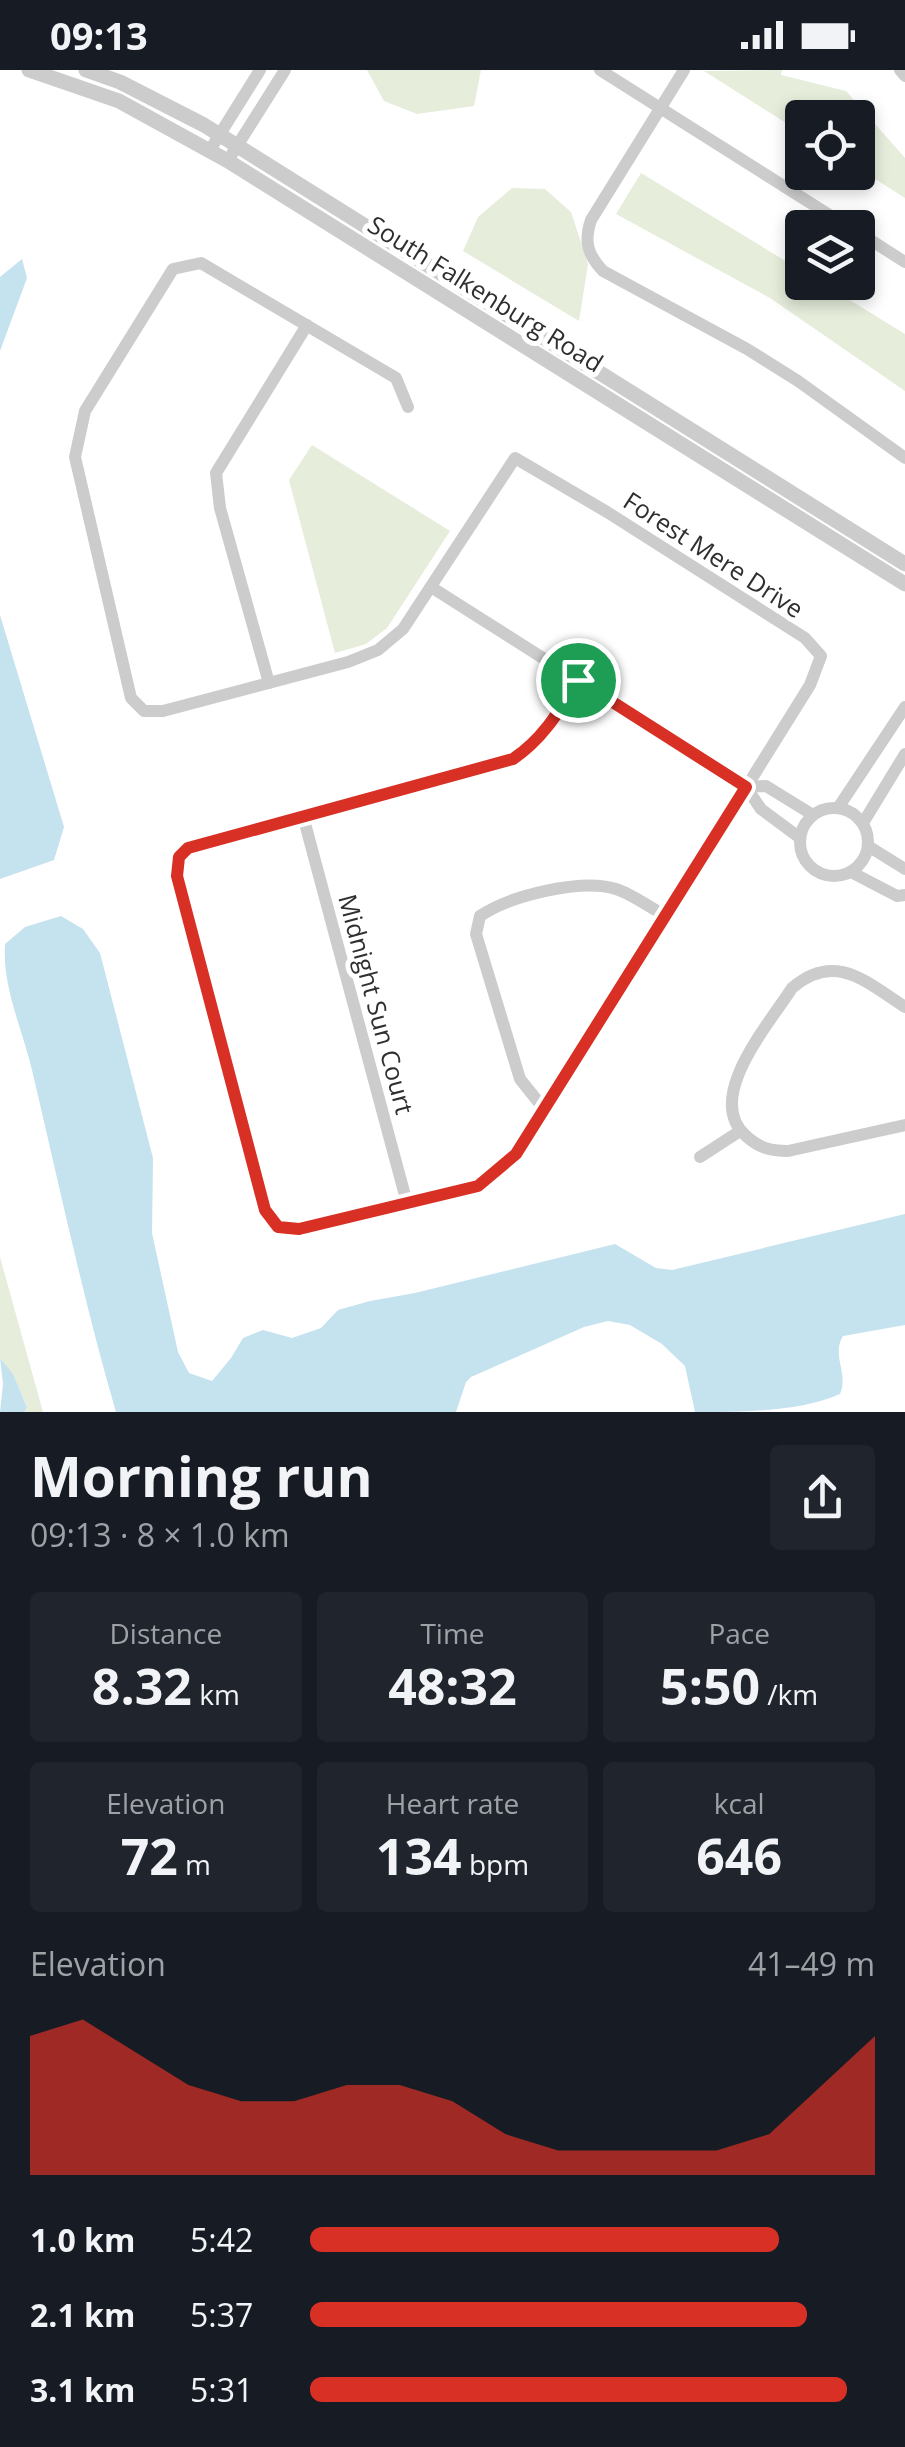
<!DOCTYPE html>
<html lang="en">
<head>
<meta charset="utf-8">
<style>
  body { margin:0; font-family:"Open Sans",sans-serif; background:#20242c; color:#f1f3f6; height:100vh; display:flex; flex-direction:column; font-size:38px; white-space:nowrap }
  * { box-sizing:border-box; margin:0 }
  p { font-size:32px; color:#9ea1a6 }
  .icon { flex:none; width:55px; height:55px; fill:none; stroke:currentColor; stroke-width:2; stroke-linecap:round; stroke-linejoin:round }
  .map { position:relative; height:1342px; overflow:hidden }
  .side { display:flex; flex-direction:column; background:#171b24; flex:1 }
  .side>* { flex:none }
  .buttons { position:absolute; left:785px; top:30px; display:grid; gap:20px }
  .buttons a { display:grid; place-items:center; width:90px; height:90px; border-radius:10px; background:#171b24; box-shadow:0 5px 15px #0003; font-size:50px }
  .pin { position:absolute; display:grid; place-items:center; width:85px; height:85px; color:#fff; margin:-42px; border:5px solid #fff; border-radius:50%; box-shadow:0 2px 10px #0007 }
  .round { display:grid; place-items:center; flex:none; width:105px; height:105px; border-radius:10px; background:#20242c }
  .summary { display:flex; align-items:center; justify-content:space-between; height:170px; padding:0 30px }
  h1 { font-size:55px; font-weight:700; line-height:75px }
  .metrics { display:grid; grid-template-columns:repeat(3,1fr); gap:15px; height:170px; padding:10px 30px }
  .metrics div { display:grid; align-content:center; border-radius:10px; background:#20242c; text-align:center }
  .metrics b { font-size:50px; font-weight:700 }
  .metrics small { font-size:28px; font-weight:400 }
  .metrics p { font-size:28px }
  .chart { height:280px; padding:20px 30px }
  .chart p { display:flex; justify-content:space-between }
  .chart svg { width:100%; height:180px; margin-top:10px; fill:#d93025; opacity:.7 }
  ul { padding:0 30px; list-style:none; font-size:32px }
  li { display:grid; grid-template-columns:160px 120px 1fr; align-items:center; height:75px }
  li i { height:25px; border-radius:12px; background:#d93025 }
  .status { display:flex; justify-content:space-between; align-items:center; height:70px; padding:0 50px; background:#171b24; direction:ltr }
  .status svg { height:28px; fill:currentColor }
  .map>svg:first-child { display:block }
  .green { fill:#e6eddb }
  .water { fill:#c5e2ef }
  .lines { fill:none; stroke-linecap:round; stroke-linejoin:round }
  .minor { stroke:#ccc; stroke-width:12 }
  .tertiary { stroke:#ccc; stroke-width:15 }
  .route-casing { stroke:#fff; stroke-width:20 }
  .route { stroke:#d93025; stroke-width:12 }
  .labels { text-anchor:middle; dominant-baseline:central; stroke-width:10; stroke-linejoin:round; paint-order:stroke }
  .street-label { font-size:25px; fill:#2f2f2f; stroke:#fff }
</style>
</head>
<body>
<div class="status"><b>09:13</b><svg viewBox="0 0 49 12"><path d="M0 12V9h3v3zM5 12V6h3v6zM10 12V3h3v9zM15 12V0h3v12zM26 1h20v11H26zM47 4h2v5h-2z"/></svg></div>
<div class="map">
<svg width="905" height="1342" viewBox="0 0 905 1342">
  <rect width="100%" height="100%" fill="#fff"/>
  <!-- green -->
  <g class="green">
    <path d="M 367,0 L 481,0 L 474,36 L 417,44 L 384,31 Z"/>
    <path d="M 782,0 L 781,5 L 846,21 L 905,88 L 905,128 L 858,98 L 858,48 L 802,48 L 802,63 L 704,1 Z"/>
    <path d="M 641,103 L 802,201 L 802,212 L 822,213 L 905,264 L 905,321 L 770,228 L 616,144 Z"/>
    <path d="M 512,118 L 545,119 L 571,142 L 588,194 L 579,251 L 463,181 L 478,147 Z"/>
    <path d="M 312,375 L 450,461 L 387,558 L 366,574 L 335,583 L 289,410 Z"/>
    <path d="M 0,1187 L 43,1342 L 24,1342 L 27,1336 L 13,1305 L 0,1288 Z"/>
  </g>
  <!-- water -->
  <g class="water">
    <path d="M 22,189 L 27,208 L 0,281 L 0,207 Z"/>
    <path d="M 0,545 L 64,757 L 54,790 L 0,809 Z"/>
    <path d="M 61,846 L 83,859 L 100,883 L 153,1088 L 152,1163 L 178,1282 L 189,1303 L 212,1311 L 231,1288 L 243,1268 L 263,1260 L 292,1268 L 321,1258 L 338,1240 L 370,1231 L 415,1223 L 615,1174 L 656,1198 L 672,1200 L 905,1144 L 905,1255 L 843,1266 C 831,1285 849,1304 840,1324 C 799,1342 742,1342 695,1342 L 685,1296 L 662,1274 L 630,1255 L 608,1251 L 584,1257 L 471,1307 L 466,1312 L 456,1342 L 116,1342 C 83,1229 59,1114 32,1000 C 22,958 2,917 5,874 L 25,857 Z"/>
    <path d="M 0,1288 L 13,1304 L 27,1337 L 24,1342 L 0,1342 L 3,1314 Z"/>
  </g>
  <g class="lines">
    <!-- minor -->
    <g class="minor">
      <path d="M 600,0 L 850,158"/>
      <path d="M 684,0 L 591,150 C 584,171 587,184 603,201 L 747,279 L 798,311 L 905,388"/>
      <path d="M 900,0 L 905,6"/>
      <path d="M 210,80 L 260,0"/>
      <path d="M 232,84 L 285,0"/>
      <path d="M 858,162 L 905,192"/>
      <path d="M 408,337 L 396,308 L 201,193 L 173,199 L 85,341 L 75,387 L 131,628 L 144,641 L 163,641 L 348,592 L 378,580 L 403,559 L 515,388 L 607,442 L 805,568 L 821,586 L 810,615 L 517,1085 L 478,1116 L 299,1159 L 277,1157 L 265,1140 L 177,806 L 179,787 L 188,778 L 513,689 C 544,668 559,641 577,610"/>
      <path d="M 431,517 L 746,717 L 761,739 L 800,768"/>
      <path d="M 269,613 L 220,438 L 216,403 L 307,255"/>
      <path d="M 746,717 L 766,716 L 813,745"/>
      <circle cx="834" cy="772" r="34"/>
      <path d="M 838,738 L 905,637"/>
      <path d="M 303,746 L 407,1133"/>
      <path d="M 863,753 L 905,684"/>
      <path d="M 868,776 L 905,799"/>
      <path d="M 851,802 L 897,826 L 905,825"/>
      <path d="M 905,937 C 866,912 835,881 792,918 C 770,953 704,1027 745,1065 C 759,1078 770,1081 788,1081 L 905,1055"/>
      <path d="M 544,1039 L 520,1009 L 476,864 L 480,846 C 509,826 581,808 616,819 C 632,824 649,837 664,845"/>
      <path d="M 700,1087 L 740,1061"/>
    </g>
    <!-- tertiary -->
    <g class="tertiary">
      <path d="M 29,0 L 119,31 L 228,91 L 905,514"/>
      <path d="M 86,0 L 120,12 L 204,55 L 905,494"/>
    </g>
  </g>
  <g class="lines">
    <defs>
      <path id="route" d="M 578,610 L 746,717 L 516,1084 L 478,1116 L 299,1159 L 278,1157 L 265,1140 L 177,806 L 179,787 L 188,778 L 513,689 C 544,668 559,641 578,610 Z"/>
    </defs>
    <!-- route casing -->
    <use href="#route" class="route-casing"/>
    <!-- route -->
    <use href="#route" class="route"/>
  </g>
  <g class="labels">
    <!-- street labels -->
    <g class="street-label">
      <text transform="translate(486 223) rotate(32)">South Falkenburg Road</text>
      <text transform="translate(714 484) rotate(33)">Forest Mere Drive</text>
      <text transform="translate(377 934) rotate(75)">Midnight Sun Court</text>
    </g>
  </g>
</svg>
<div class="buttons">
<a><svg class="icon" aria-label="locate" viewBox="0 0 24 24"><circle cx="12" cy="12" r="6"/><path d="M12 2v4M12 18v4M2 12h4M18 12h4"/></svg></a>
<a><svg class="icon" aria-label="layers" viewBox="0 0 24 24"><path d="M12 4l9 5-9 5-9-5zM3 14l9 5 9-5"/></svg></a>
</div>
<div class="pin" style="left:578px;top:610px;background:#1e9e55"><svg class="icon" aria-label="arrive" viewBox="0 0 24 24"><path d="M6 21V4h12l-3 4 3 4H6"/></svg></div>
</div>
<section class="side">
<div class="summary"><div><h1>Morning run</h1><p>09:13 · 8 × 1.0 km</p></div><a class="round"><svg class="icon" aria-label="share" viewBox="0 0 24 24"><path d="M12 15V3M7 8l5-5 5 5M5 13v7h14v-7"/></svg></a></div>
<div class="metrics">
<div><p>Distance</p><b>8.32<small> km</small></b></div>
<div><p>Time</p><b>48:32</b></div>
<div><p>Pace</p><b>5:50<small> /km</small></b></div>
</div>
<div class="metrics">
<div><p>Elevation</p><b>72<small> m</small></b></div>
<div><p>Heart rate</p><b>134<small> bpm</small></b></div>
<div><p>kcal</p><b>646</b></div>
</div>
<div class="chart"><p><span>Elevation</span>41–49 m</p>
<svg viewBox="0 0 160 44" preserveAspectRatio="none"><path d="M0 44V10L10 6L20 14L30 22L40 26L50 26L60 22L70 22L80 26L90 34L100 38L110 38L120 38L130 38L140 34L150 22L160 10V44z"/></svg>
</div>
<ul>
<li><b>1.0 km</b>5:42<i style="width:83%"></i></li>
<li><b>2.1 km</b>5:37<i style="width:88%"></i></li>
<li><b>3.1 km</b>5:31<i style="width:95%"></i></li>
</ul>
</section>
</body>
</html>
